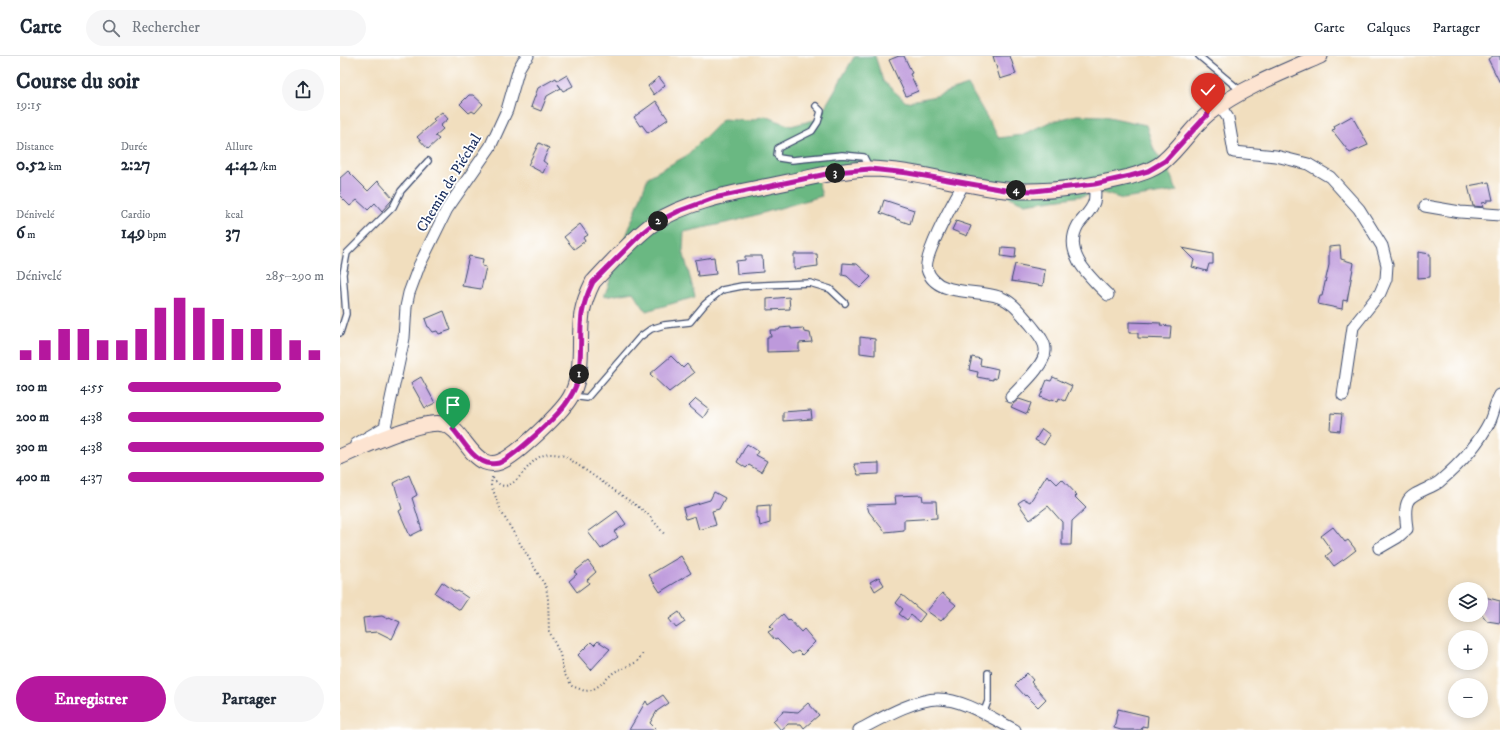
<!DOCTYPE html>
<html lang="fr">
<head>
<meta charset="utf-8">
<style>
  body { margin:0; font-family:"IM FELL DW Pica",serif; background:#f6f6f7; color:#1f2937; height:100vh; display:flex; flex-direction:column; font-size:15px; white-space:nowrap }
  * { box-sizing:border-box; margin:0 }
  p { font-size:13px; color:#747a83 }
  .icon { flex:none; width:22px; height:22px; fill:none; stroke:currentColor; stroke-width:2; stroke-linecap:round; stroke-linejoin:round }
  .map { position:relative; flex:1; overflow:hidden }
  .sheet { display:flex; flex-direction:column; background:#fff; width:340px }
  .sheet>* { flex:none }
  .buttons { position:absolute; left:1108px; top:526px; display:grid; gap:8px }
  .buttons a { display:grid; place-items:center; width:40px; height:40px; border-radius:50%; background:#fff; box-shadow:0 2px 10px #0003; font-size:20px }
  .pin { position:absolute; display:grid; place-items:center; width:34px; height:34px; color:#fff; margin:-41px -17px; border-radius:50% 50% 50% 0; rotate:-45deg; box-shadow:0 0 4px #0007 }
  .pin .icon { rotate:45deg }
  .km { position:absolute; width:20px; height:20px; margin:-10px; border-radius:50%; background:#222; color:#fff; font-size:11px; line-height:20px; text-align:center }
  .round { display:grid; place-items:center; flex:none; width:42px; height:42px; border-radius:21px; background:#f6f6f7 }
  .summary { display:flex; align-items:center; justify-content:space-between; height:68px; padding:0 16px }
  h1 { font-size:22px; font-weight:700; line-height:30px }
  .metrics { display:grid; grid-template-columns:repeat(3,1fr); gap:6px; height:68px; padding:4px 16px }
  .metrics div { display:grid; align-content:center }
  .metrics b { font-size:17px; font-weight:700 }
  .metrics small { font-size:11px; font-weight:400 }
  .metrics p { font-size:11px }
  .chart { height:112px; padding:8px 16px }
  .chart p { display:flex; justify-content:space-between }
  .chart svg { width:100%; height:72px; margin-top:4px; stroke:#b5179e; stroke-width:6 }
  .cta { display:flex; gap:8px; margin-top:auto; padding:8px 16px }
  .cta a { flex:1; height:46px; border-radius:24px; background:#b5179e; color:#fff; font-size:16px; font-weight:700; line-height:46px; text-align:center }
  .cta a+a { background:#f6f6f7; color:#1f2937 }
  ul { padding:0 16px; list-style:none; font-size:13px }
  li { display:grid; grid-template-columns:64px 48px 1fr; align-items:center; height:30px }
  li i { height:10px; border-radius:5px; background:#b5179e }
  header { display:flex; align-items:center; gap:24px; box-sizing:border-box; height:56px; padding:0 20px; background:#fff; border-bottom:1px solid #e0e1e3 }
  header strong { font-size:19px }
  nav { display:flex; gap:22px; margin-inline-start:auto; font-size:14px }
  .search { width:280px; height:36px; background:#f6f6f7; display:flex; align-items:center; gap:10px; box-sizing:border-box; padding:0 14px; border-radius:22px; color:#747a83; font-size:15px }
  main { display:flex; flex:1; min-height:0 }
  .map>svg:first-child { display:block }
  .forest { fill:#6bb882; stroke:#437470 }
  .building { fill:#bd99db }
  .lines { fill:none; stroke-linecap:round; stroke-linejoin:round }
  .lane-casing { stroke:#3b496c; stroke-width:8 }
  .street-casing { stroke:#3b496c; stroke-width:13 }
  .secondary-casing { stroke:#3b496c; stroke-width:17 }
  .path { stroke:#3b496c; stroke-width:2; stroke-dasharray:1 3; stroke-linecap:butt }
  .lane { stroke:#fff; stroke-width:5.5 }
  .street { stroke:#fff; stroke-width:11 }
  .secondary { stroke:#fde4d1; stroke-width:15 }
  .route-casing { stroke:#fff; stroke-width:8 }
  .route { stroke:#b5179e; stroke-width:5 }
  .labels { text-anchor:middle; dominant-baseline:central; stroke-width:3.5; stroke-linejoin:round; paint-order:stroke }
  .street-label { font-size:15px; fill:#1b2f5e; stroke:#fff }
</style>
</head>
<body>
<header>
<strong>Carte</strong>
<div class="search"><svg class="icon" aria-label="search" viewBox="0 0 24 24"><circle cx="10" cy="10" r="6"/><path d="M15 15l6 6"/></svg>Rechercher</div>
<nav><a>Carte</a><a>Calques</a><a>Partager</a></nav>
</header>
<main>
<section class="sheet">
<div class="summary"><div><h1>Course du soir</h1><p>19:15</p></div><a class="round"><svg class="icon" aria-label="share" viewBox="0 0 24 24"><path d="M12 15V3M7 8l5-5 5 5M5 13v7h14v-7"/></svg></a></div>
<div class="metrics">
<div><p>Distance</p><b>0.52<small> km</small></b></div>
<div><p>Durée</p><b>2:27</b></div>
<div><p>Allure</p><b>4:42<small> /km</small></b></div>
</div>
<div class="metrics">
<div><p>Dénivelé</p><b>6<small> m</small></b></div>
<div><p>Cardio</p><b>149<small> bpm</small></b></div>
<div><p>kcal</p><b>37</b></div>
</div>
<div class="chart"><p><span>Dénivelé</span>285–290 m</p>
<svg viewBox="0 0 160 44" preserveAspectRatio="none"><path d="M5 44V38M15 44V32M25 44V25M35 44V25M45 44V32M55 44V32M65 44V25M75 44V12M85 44V6M95 44V12M105 44V19M115 44V25M125 44V25M135 44V25M145 44V32M155 44V38"/></svg>
</div>
<ul>
<li><b>100 m</b>4:55<i style="width:78%"></i></li>
<li><b>200 m</b>4:38<i style="width:100%"></i></li>
<li><b>300 m</b>4:38<i style="width:100%"></i></li>
<li><b>400 m</b>4:37<i style="width:100%"></i></li>
</ul>
<div class="cta"><a>Enregistrer</a><a>Partager</a></div>
</section>
<div class="map">
<svg width="1160" height="674" viewBox="0 0 1160 674">
  <rect width="100%" height="100%" fill="#fff"/>
  <filter id="ink" filterUnits="userSpaceOnUse"><feTurbulence type="fractalNoise" baseFrequency=".025" numOctaves="2"/><feDisplacementMap in="SourceGraphic" scale="8" xChannelSelector="R" yChannelSelector="G"/><feConvolveMatrix kernelMatrix="1 2 1 2 8 2 1 2 1" color-interpolation-filters="sRGB"/></filter>
  <filter id="wash" filterUnits="userSpaceOnUse"><feTurbulence type="fractalNoise" baseFrequency=".012" numOctaves="4" result="noise"/><feDisplacementMap in="SourceGraphic" scale="16" xChannelSelector="R" yChannelSelector="G"/><feGaussianBlur stdDeviation="0.9" result="paint"/><feColorMatrix in="noise" values="0 0 0 0 0 0 0 0 0 0 0 0 0 0 0 0 0 1.4 0 .05"/><feComposite in="paint" operator="in"/></filter>
  <g filter="url(#wash)">
    <rect width="100%" height="100%" fill="#f1debe"/>
    <!-- forest -->
    <path class="forest" d="M 535,0 L 543,25 L 566,46 L 596,40 L 628,29 L 659,82 L 681,79 L 710,66 L 737,59 L 764,60 L 806,69 L 814,94 L 828,113 L 837,135 L 783,143 L 763,137 L 685,148 L 630,123 L 475,114 L 482,140 L 395,165 L 344,176 L 343,195 L 355,241 L 306,255 L 293,236 L 264,241 L 308,121 L 346,100 L 383,63 L 409,65 L 424,60 L 451,70 L 478,63 L 514,1 Z"/>
    <g id="blocks">
      <!-- building -->
      <g class="building">
        <path d="M 559,0 L 564,0 L 572,17 L 570,18 L 578,35 L 566,40 L 549,4 Z"/>
        <path d="M 653,0 L 670,0 L 676,18 L 660,23 Z"/>
        <path d="M 1153,0 L 1160,0 L 1160,27 L 1148,3 Z"/>
        <path d="M 227,19 L 233,30 L 223,35 L 218,28 L 221,32 L 207,40 L 201,55 L 191,51 L 198,32 L 216,22 L 217,25 Z"/>
        <path d="M 319,21 L 325,29 L 314,39 L 308,30 Z"/>
        <path d="M 874,27 L 881,33 L 875,42 L 868,36 Z"/>
        <path d="M 129,39 L 133,39 L 143,48 L 135,57 L 132,55 L 129,57 L 120,48 Z"/>
        <path d="M 316,45 L 328,63 L 308,77 L 302,69 L 300,70 L 294,61 Z"/>
        <path d="M 102,56 L 108,63 L 100,70 L 103,73 L 95,80 L 99,83 L 88,93 L 77,81 L 95,65 L 93,63 Z"/>
        <path d="M 1012,60 L 1028,89 L 1010,97 L 992,74 L 995,73 L 994,70 Z"/>
        <path d="M 199,87 L 209,92 L 203,105 L 207,108 L 203,117 L 188,109 Z"/>
        <path d="M 8,115 L 28,135 L 38,125 L 53,142 L 51,145 L 42,155 L 35,147 L 28,154 L 17,144 L 10,150 L 0,140 L 0,122 Z"/>
        <path d="M 1149,126 L 1153,144 L 1147,144 L 1147,146 L 1142,147 L 1143,151 L 1133,150 L 1128,130 Z"/>
        <path d="M 544,144 L 574,154 L 570,168 L 540,157 Z"/>
        <path d="M 616,165 L 631,170 L 627,180 L 612,174 Z"/>
        <path d="M 240,168 L 248,179 L 243,182 L 245,185 L 234,193 L 224,181 Z"/>
        <path d="M 1000,190 L 1001,203 L 1014,207 L 1007,245 L 1003,244 L 1002,253 L 978,248 L 980,240 L 982,240 L 989,209 L 989,191 Z"/>
        <path d="M 662,191 L 676,192 L 675,202 L 661,200 Z"/>
        <path d="M 842,192 L 873,198 L 873,208 L 869,208 L 867,215 L 852,211 L 854,204 Z"/>
        <path d="M 1078,196 L 1090,198 L 1090,221 L 1078,222 Z"/>
        <path d="M 454,198 L 477,198 L 478,210 L 454,213 Z"/>
        <path d="M 129,200 L 143,203 L 142,210 L 146,211 L 141,233 L 122,230 Z"/>
        <path d="M 405,200 L 422,200 L 423,216 L 397,218 L 396,205 L 405,204 Z"/>
        <path d="M 374,201 L 376,218 L 358,220 L 355,204 Z"/>
        <path d="M 503,207 L 517,208 L 531,221 L 520,232 L 507,220 L 502,219 Z"/>
        <path d="M 675,208 L 705,214 L 703,230 L 671,225 Z"/>
        <path d="M 449,241 L 450,253 L 427,254 L 427,243 Z"/>
        <path d="M 104,255 L 111,274 L 99,278 L 97,275 L 93,276 L 89,271 L 88,271 L 85,263 Z"/>
        <path d="M 789,266 L 821,267 L 820,269 L 831,270 L 830,283 L 798,282 L 798,277 L 789,277 Z"/>
        <path d="M 451,271 L 451,273 L 463,272 L 464,276 L 470,277 L 472,286 L 459,287 L 459,295 L 427,296 L 427,281 L 431,281 L 430,274 L 439,274 L 440,272 Z"/>
        <path d="M 520,281 L 535,283 L 535,299 L 520,297 Z"/>
        <path d="M 331,300 L 343,312 L 347,308 L 354,317 L 329,336 L 310,318 Z"/>
        <path d="M 632,301 L 641,303 L 640,309 L 658,313 L 656,323 L 653,322 L 653,324 L 637,321 L 638,316 L 629,314 Z"/>
        <path d="M 81,321 L 95,347 L 85,352 L 71,327 Z"/>
        <path d="M 713,321 L 732,330 L 725,345 L 719,342 L 718,346 L 711,343 L 710,345 L 700,341 L 707,324 L 711,325 Z"/>
        <path d="M 356,343 L 369,353 L 363,362 L 349,350 Z"/>
        <path d="M 679,343 L 691,347 L 687,358 L 671,351 L 673,348 Z"/>
        <path d="M 471,354 L 472,363 L 443,365 L 443,356 Z"/>
        <path d="M 991,357 L 1002,358 L 1000,375 L 990,374 Z"/>
        <path d="M 702,373 L 710,379 L 704,389 L 695,384 Z"/>
        <path d="M 407,388 L 418,395 L 416,399 L 427,405 L 421,416 L 409,409 L 406,412 L 397,406 Z"/>
        <path d="M 539,407 L 539,418 L 518,419 L 514,408 Z"/>
        <path d="M 69,419 L 77,439 L 72,442 L 82,474 L 70,480 L 59,455 L 62,453 L 54,427 Z"/>
        <path d="M 707,419 L 709,422 L 710,421 L 717,428 L 722,423 L 737,439 L 735,441 L 746,452 L 732,465 L 731,489 L 722,489 L 722,466 L 708,450 L 690,464 L 678,447 L 684,443 L 690,446 Z"/>
        <path d="M 374,436 L 385,442 L 379,453 L 372,455 L 376,469 L 359,474 L 355,460 L 346,463 L 343,452 L 370,444 Z"/>
        <path d="M 582,439 L 583,445 L 596,445 L 597,462 L 564,464 L 564,474 L 545,476 L 529,456 L 527,449 L 556,448 L 555,440 Z"/>
        <path d="M 430,449 L 430,467 L 420,470 L 419,463 L 417,462 L 417,450 Z"/>
        <path d="M 277,455 L 286,468 L 274,476 L 278,481 L 261,493 L 248,476 Z"/>
        <path d="M 993,471 L 1005,486 L 1008,484 L 1016,494 L 1007,501 L 994,510 L 986,500 L 992,495 L 981,480 Z"/>
        <path d="M 341,500 L 351,517 L 320,536 L 309,519 Z"/>
        <path d="M 248,505 L 256,516 L 247,524 L 249,527 L 237,536 L 229,525 L 237,518 L 234,516 Z"/>
        <path d="M 539,521 L 544,529 L 535,535 L 530,526 Z"/>
        <path d="M 102,526 L 116,536 L 118,535 L 128,542 L 120,554 L 95,537 Z"/>
        <path d="M 602,537 L 616,549 L 601,565 L 587,555 Z"/>
        <path d="M 562,539 L 585,558 L 579,566 L 571,559 L 567,564 L 559,558 L 563,553 L 556,547 Z"/>
        <path d="M 1141,540 L 1160,545 L 1160,567 L 1147,565 L 1141,557 Z"/>
        <path d="M 339,556 L 345,566 L 336,572 L 329,563 Z"/>
        <path d="M 443,558 L 448,564 L 449,563 L 461,576 L 464,573 L 475,586 L 462,599 L 458,595 L 452,598 L 437,583 L 435,584 L 428,576 L 433,573 L 430,570 Z"/>
        <path d="M 42,560 L 48,563 L 49,561 L 60,566 L 52,583 L 38,576 L 25,577 L 23,562 Z"/>
        <path d="M 258,585 L 270,593 L 251,614 L 238,599 L 251,586 L 254,589 Z"/>
        <path d="M 687,617 L 693,624 L 691,626 L 706,643 L 698,651 L 686,639 L 685,640 L 675,629 Z"/>
        <path d="M 323,639 L 329,647 L 317,655 L 310,667 L 317,674 L 289,674 L 306,645 L 308,649 Z"/>
        <path d="M 468,647 L 479,659 L 464,672 L 461,668 L 448,668 L 441,674 L 433,665 L 444,655 L 458,656 Z"/>
        <path d="M 778,653 L 808,660 L 807,671 L 802,670 L 801,674 L 781,674 L 774,672 Z"/>
      </g>
    </g>
  </g>
  <g filter="url(#ink)">
    <use href="#blocks" fill-opacity="0" stroke="#3b496c" stroke-width="1"/>
    <g class="lines">
      <defs>
        <g id="lane">
          <path d="M 859,0 L 901,35"/>
          <path d="M 476,50 L 481,55 L 478,66 L 472,75 L 438,92 L 437,99 L 439,102 L 452,104 L 502,99 L 524,101 L 529,111"/>
          <path d="M 0,277 L 6,258 L 3,218 L 7,197 L 53,151 L 61,135 L 88,105"/>
          <path d="M 232,340 L 247,342 L 300,281 L 311,273 L 324,269 L 350,266 L 365,248 L 382,234 L 402,230 L 470,227 L 490,233 L 505,247"/>
          <path d="M 643,658 L 648,645 L 648,617"/>
        </g>
        <g id="street">
          <path d="M 880,50 L 888,62 L 894,96 L 936,100 L 968,108 L 990,121 L 1019,153 L 1042,190 L 1047,209 L 1046,223 L 1040,237 L 1013,271 L 1003,339"/>
          <path d="M 624,127 C 616,141 583,200 587,213 C 595,241 637,233 659,241 C 674,246 681,258 691,269 C 696,276 706,285 705,295 C 705,309 681,330 671,341"/>
          <path d="M 755,128 C 754,133 756,141 754,146 C 752,154 743,162 738,169 C 722,197 750,221 768,239"/>
          <path d="M 1085,150 L 1120,156 L 1160,159"/>
          <path d="M 16,388 L 45,371 L 64,282 L 66,251 L 69,237 L 79,210 L 107,153 L 150,91 L 167,54 L 179,12 L 183,5 L 188,0"/>
          <path d="M 1039,492 L 1058,481 L 1067,473 C 1066,465 1064,452 1068,445 C 1072,437 1091,432 1099,426 C 1119,409 1138,389 1150,365 C 1154,356 1155,347 1160,339"/>
          <path d="M 519,674 C 540,663 574,643 598,643 C 624,643 653,663 675,674"/>
        </g>
        <path id="secondary" d="M 0,401 C 22,391 82,363 103,368 C 120,371 128,399 145,406 C 150,408 155,408 160,406 C 176,400 225,354 232,338 C 245,310 238,285 242,257 C 244,246 248,236 253,226 C 270,208 294,181 314,167 C 353,142 403,136 448,126 C 475,121 503,113 531,113 C 576,114 621,130 666,134 C 705,138 751,130 789,121 C 802,117 816,113 825,104 C 841,90 853,70 869,57 C 902,32 943,16 980,0"/>
      </defs>
      <!-- lane casing -->
      <use href="#lane" class="lane-casing"/>
      <!-- street casing -->
      <use href="#street" class="street-casing"/>
      <!-- secondary casing -->
      <use href="#secondary" class="secondary-casing"/>
      <!-- path -->
      <g class="path">
        <path d="M 152,421 L 151,429 L 162,457 L 206,531 L 208,543 L 209,575 L 220,598 L 224,617 L 232,630 L 245,635 L 252,634 L 260,629 L 274,616 L 297,606 L 303,597"/>
        <path d="M 153,422 C 170,445 183,411 198,402 C 206,396 216,398 225,400 L 307,457 L 325,479"/>
      </g>
      <!-- lane -->
      <use href="#lane" class="lane"/>
      <!-- street -->
      <use href="#street" class="street"/>
      <!-- secondary -->
      <use href="#secondary" class="secondary"/>
    </g>
  </g>
  <g class="lines" filter="url(#ink)">
    <defs>
      <path id="route" d="M 113,373 C 123,384 132,403 147,407 C 151,408 155,408 159,407 C 174,401 215,362 225,349 C 230,342 234,335 237,327 C 243,303 239,281 242,258 C 244,246 248,236 253,226 L 302,177 L 313,168 L 339,155 L 374,142 L 496,116 L 530,113 L 568,117 L 665,134 L 694,135 L 755,128 L 790,120 L 808,115 L 825,105 L 868,58"/>
    </defs>
    <!-- route casing -->
    <use href="#route" class="route-casing"/>
    <!-- route -->
    <use href="#route" class="route"/>
  </g>
  <g class="labels">
    <!-- street labels -->
    <g class="street-label">
      <text transform="translate(109 127) rotate(-59)">Chemin de Piéchal</text>
    </g>
  </g>
</svg>
<div class="buttons">
<a><svg class="icon" aria-label="layers" viewBox="0 0 24 24"><path d="M12 4l9 5-9 5-9-5zM3 14l9 5 9-5"/></svg></a>
<a>+</a>
<a>−</a>
</div>
<div class="pin" style="left:113px;top:373px;background:#1e9e55"><svg class="icon" aria-label="arrive" viewBox="0 0 24 24"><path d="M6 21V4h12l-3 4 3 4H6"/></svg></div>
<div class="pin" style="left:868px;top:58px;background:#d93025"><svg class="icon" aria-label="check" viewBox="0 0 24 24"><path d="M5 12l5 5 9-10"/></svg></div>
<b class="km" style="left:239px;top:318px">1</b>
<b class="km" style="left:318px;top:165px">2</b>
<b class="km" style="left:495px;top:117px">3</b>
<b class="km" style="left:676px;top:134px">4</b>
</div>
</main>
</body>
</html>
